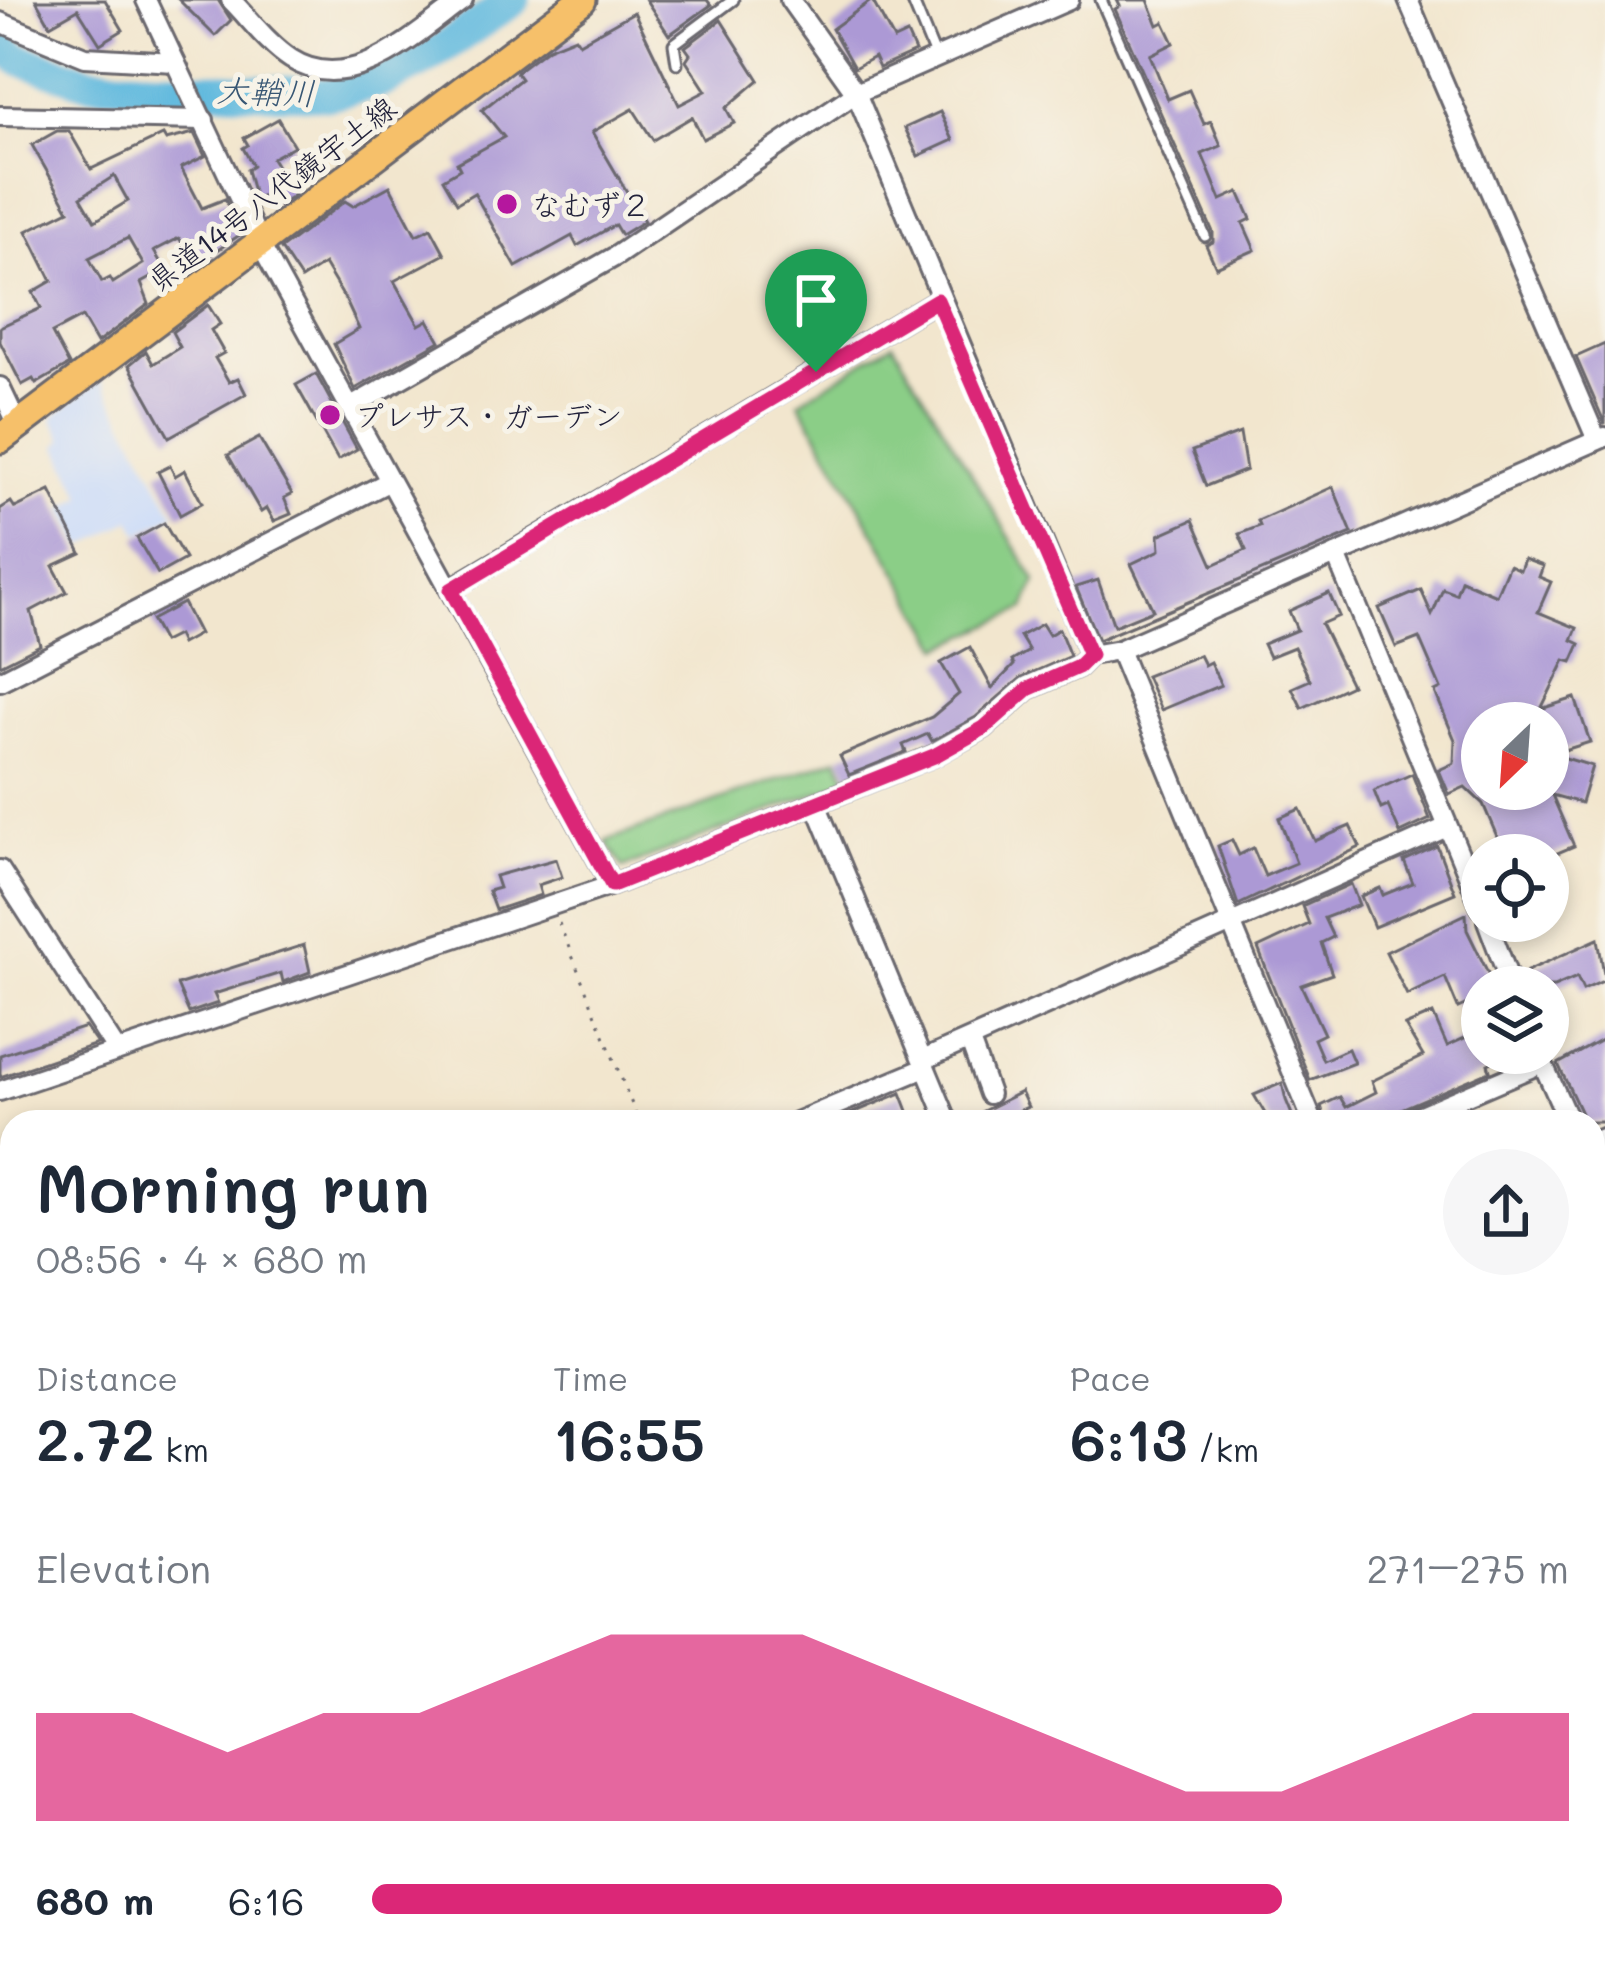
<!DOCTYPE html>
<html lang="en">
<head>
<meta charset="utf-8">
<style>
  body { margin:0; font-family:Mali,"Klee One",sans-serif; background:#f6f6f7; color:#1f2937; height:100vh; display:flex; flex-direction:column; font-size:45px; white-space:nowrap }
  * { box-sizing:border-box; margin:0 }
  p { font-size:39px; color:#747a83 }
  .icon { flex:none; width:66px; height:66px; fill:none; stroke:currentColor; stroke-width:2; stroke-linecap:round; stroke-linejoin:round }
  .map { position:relative; flex:1; overflow:hidden }
  .sheet { position:absolute; left:0px; top:1110px; width:1605px; height:858px; display:flex; flex-direction:column; background:#fff; border-radius:36px 36px 0 0; box-shadow:0 6px 18px #0003 }
  .sheet>* { flex:none }
  .needle { width:78px; rotate:205deg }
  .buttons { position:absolute; left:1461px; top:702px; display:grid; gap:24px }
  .buttons a { display:grid; place-items:center; width:108px; height:108px; border-radius:50%; background:#fff; box-shadow:0 6px 18px #0003; font-size:60px }
  .pin { position:absolute; display:grid; place-items:center; width:102px; height:102px; color:#fff; margin:-123px -51px; border-radius:50% 50% 50% 0; rotate:-45deg; box-shadow:0 0 12px #0007 }
  .pin .icon { rotate:45deg }
  .round { display:grid; place-items:center; flex:none; width:126px; height:126px; border-radius:63px; background:#f6f6f7 }
  .summary { display:flex; align-items:center; justify-content:space-between; height:204px; padding:0 36px }
  h1 { font-size:66px; font-weight:600; line-height:90px }
  .metrics { display:grid; grid-template-columns:repeat(3,1fr); gap:18px; height:204px; padding:12px 36px }
  .metrics div { display:grid; align-content:center }
  .metrics b { font-size:60px; font-weight:600 }
  .metrics small { font-size:33px; font-weight:400 }
  .metrics p { font-size:33px }
  .chart { height:336px; padding:24px 36px }
  .chart p { display:flex; justify-content:space-between }
  .chart svg { width:100%; height:216px; margin-top:12px; fill:#db2777; opacity:.7 }
  ul { padding:0 36px; list-style:none; font-size:39px }
  li { display:grid; grid-template-columns:192px 144px 1fr; align-items:center; height:90px }
  li i { height:30px; border-radius:15px; background:#db2777 }
  .map>svg:first-child { display:block }
  .built { fill:#cbdbf9 }
  .green { fill:#8bce87; stroke:#567861; stroke-width:3 }
  .lines { fill:none; stroke-linecap:round; stroke-linejoin:round }
  .stream { stroke:#61b9de; stroke-width:6 }
  .river { stroke:#61b9de; stroke-width:33 }
  .building { fill:#ac99d5; fill-rule:evenodd }
  .lane-casing { stroke:#6b676e; stroke-width:15 }
  .street-casing { stroke:#6b676e; stroke-width:24 }
  .primary-casing { stroke:#6b676e; stroke-width:33 }
  .path { stroke:#6b676e; stroke-width:3; stroke-dasharray:3 9; stroke-linecap:butt }
  .lane { stroke:#fff; stroke-width:9 }
  .street { stroke:#fff; stroke-width:18 }
  .primary { stroke:#f6c06b; stroke-width:27 }
  .route-casing { stroke:#fff; stroke-width:24 }
  .route { stroke:#db2777; stroke-width:15 }
  .poi-dot { fill:#b5179e; stroke:#f7f3e8; stroke-width:4.5 }
  .labels { text-anchor:middle; dominant-baseline:central; stroke-width:10; stroke-linejoin:round; paint-order:stroke }
  .street-label { font-size:30px; fill:#22223b; stroke:#f7f3e8 }
  .poi-label { font-size:30px; fill:#22223b; stroke:#f7f3e8; text-anchor:start }
  .water-label { font-size:33px; font-style:italic; fill:#385774; stroke:#f7f3e8 }
</style>
</head>
<body>
<div class="map">
<svg width="1605" height="1968" viewBox="0 0 1605 1968">
  <rect width="100%" height="100%" fill="#f7f3e8"/>
  <filter id="ink" filterUnits="userSpaceOnUse"><feTurbulence type="fractalNoise" baseFrequency=".00833" numOctaves="2"/><feDisplacementMap in="SourceGraphic" scale="24" xChannelSelector="R" yChannelSelector="G"/><feConvolveMatrix kernelMatrix="1 2 1 2 8 2 1 2 1" color-interpolation-filters="sRGB"/></filter>
  <filter id="wash" filterUnits="userSpaceOnUse"><feTurbulence type="fractalNoise" baseFrequency=".004" numOctaves="4" result="noise"/><feDisplacementMap in="SourceGraphic" scale="48" xChannelSelector="R" yChannelSelector="G"/><feGaussianBlur stdDeviation="2.7" result="paint"/><feColorMatrix in="noise" values="0 0 0 0 0 0 0 0 0 0 0 0 0 0 0 0 0 1.4 0 .05"/><feComposite in="paint" operator="in"/></filter>
  <g filter="url(#wash)">
    <rect width="100%" height="100%" fill="#f2e6ce"/>
    <!-- built -->
    <path class="built" d="M 101,378 L 175,514 L 139,534 L 131,520 L 83,547 L 63,508 L 83,496 L 57,445 L 64,440 L 52,418 Z"/>
    <!-- green -->
    <g class="green">
      <path d="M 893,343 L 1036,581 L 1025,609 L 941,647 L 799,402 Z"/>
      <path d="M 838,758 L 848,781 L 623,868 L 606,841 Z"/>
    </g>
    <g class="lines">
      <!-- stream -->
      <g class="stream">
        <path d="M 0,1794 L 4,1804"/>
        <path d="M 67,1956 L 72,1968"/>
        <path d="M 1303,1956 L 1308,1968"/>
      </g>
      <!-- river -->
      <path class="river" d="M 0,47 L 19,59 L 89,82 L 327,94 L 381,82 L 420,63 L 514,0"/>
    </g>
    <g id="blocks">
      <!-- building -->
      <g class="building">
        <path d="M 36,0 L 105,0 L 123,30 L 100,44 L 78,9 L 50,25 Z"/>
        <path d="M 179,0 L 218,0 L 231,20 L 215,36 Z"/>
        <path d="M 646,0 L 707,0 L 711,5 L 669,35 Z"/>
        <path d="M 872,0 L 894,40 L 907,34 L 915,52 L 879,68 L 874,57 L 854,68 L 832,29 Z"/>
        <path d="M 1117,0 L 1148,0 L 1158,25 L 1164,22 L 1174,43 L 1150,55 L 1168,99 L 1189,90 L 1204,124 L 1211,121 L 1221,146 L 1202,154 L 1221,200 L 1239,192 L 1251,219 L 1243,223 L 1255,250 L 1216,267 L 1206,245 L 1213,242 L 1213,232 L 1115,9 L 1120,6 Z"/>
        <path d="M 634,12 L 679,105 L 706,91 L 686,60 L 690,54 L 685,47 L 721,20 L 759,80 L 726,108 L 734,123 L 703,139 L 692,117 L 653,140 L 633,109 L 592,132 L 644,221 L 621,235 L 615,225 L 577,246 L 572,236 L 516,267 L 474,193 L 457,203 L 443,179 L 460,169 L 457,163 L 504,137 L 482,110 L 521,79 L 516,72 L 548,48 L 575,37 L 579,43 Z"/>
        <path d="M 940,112 L 953,140 L 918,156 L 905,128 Z"/>
        <path d="M 278,119 L 294,146 L 272,158 L 294,195 L 279,206 L 271,192 L 255,199 L 247,170 L 253,166 L 243,148 L 248,145 L 244,138 Z"/>
        <path d="M 57,131 L 69,131 L 91,169 L 163,135 L 166,140 L 194,133 L 205,156 L 181,168 L 202,208 L 225,199 L 241,234 L 196,265 L 179,238 L 154,251 L 165,270 L 141,283 L 149,304 L 97,343 L 82,317 L 52,333 L 69,365 L 36,384 L 33,379 L 22,385 L 0,342 L 0,327 L 41,308 L 33,292 L 52,281 L 27,231 L 69,210 L 32,145 ZM 114,176 L 128,201 L 95,221 L 81,197 ZM 128,238 L 143,264 L 113,283 L 110,278 L 102,282 L 89,258 Z"/>
        <path d="M 390,186 L 416,235 L 431,228 L 445,254 L 394,281 L 419,325 L 428,320 L 440,341 L 355,389 L 334,344 L 359,329 L 346,301 L 324,264 L 301,279 L 281,249 L 345,201 L 353,206 Z"/>
        <path d="M 208,305 L 220,324 L 211,330 L 224,353 L 215,358 L 229,382 L 238,378 L 246,394 L 169,437 L 129,365 L 146,351 L 153,364 L 180,347 L 172,332 Z"/>
        <path d="M 1605,344 L 1605,424 L 1576,357 Z"/>
        <path d="M 316,374 L 357,449 L 338,460 L 296,385 Z"/>
        <path d="M 1240,433 L 1246,470 L 1206,486 L 1192,451 Z"/>
        <path d="M 259,438 L 292,494 L 284,498 L 291,514 L 274,521 L 267,508 L 261,512 L 228,455 Z"/>
        <path d="M 170,466 L 175,476 L 185,470 L 202,503 L 180,515 L 158,472 Z"/>
        <path d="M 1333,487 L 1352,533 L 1098,640 L 1076,587 L 1098,580 L 1114,626 L 1153,610 L 1131,564 L 1160,550 L 1159,535 L 1193,520 L 1213,565 L 1246,550 L 1239,534 L 1260,526 L 1258,521 Z"/>
        <path d="M 50,491 L 81,553 L 53,566 L 67,592 L 31,611 L 40,645 L 0,665 L 0,509 L 11,502 L 15,508 Z"/>
        <path d="M 164,523 L 185,559 L 158,574 L 137,538 Z"/>
        <path d="M 1524,559 L 1543,566 L 1539,577 L 1551,582 L 1538,612 L 1577,628 L 1572,640 L 1580,644 L 1572,662 L 1565,660 L 1541,709 L 1575,698 L 1590,742 L 1552,754 L 1592,766 L 1581,803 L 1552,795 L 1574,846 L 1553,855 L 1505,855 L 1483,804 L 1465,787 L 1449,794 L 1439,770 L 1454,763 L 1455,740 L 1435,692 L 1441,689 L 1419,638 L 1396,647 L 1379,608 L 1421,590 L 1432,615 L 1443,589 L 1456,594 L 1461,580 L 1496,595 L 1509,565 L 1520,570 ZM 1482,723 L 1548,723 L 1548,789 L 1482,789 Z"/>
        <path d="M 1329,593 L 1339,616 L 1321,624 L 1351,685 L 1302,708 L 1292,688 L 1310,680 L 1294,647 L 1269,657 L 1263,644 L 1297,630 L 1289,611 Z"/>
        <path d="M 183,603 L 199,634 L 181,644 L 177,635 L 163,642 L 151,620 Z"/>
        <path d="M 1042,624 L 1049,635 L 1059,629 L 1070,656 L 1022,677 L 976,717 L 932,741 L 928,734 L 903,745 L 906,752 L 849,775 L 840,756 L 932,717 L 959,694 L 941,663 L 970,647 L 992,688 L 1014,665 L 1012,661 L 1029,651 L 1020,636 Z"/>
        <path d="M 1199,655 L 1204,665 L 1210,662 L 1221,685 L 1161,710 L 1146,676 Z"/>
        <path d="M 1412,774 L 1430,819 L 1400,833 L 1388,806 L 1381,809 L 1374,791 Z"/>
        <path d="M 1300,809 L 1315,841 L 1350,826 L 1360,847 L 1238,905 L 1218,846 L 1232,840 L 1239,855 L 1253,848 L 1265,876 L 1296,863 L 1279,818 Z"/>
        <path d="M 1437,846 L 1455,893 L 1374,927 L 1361,896 L 1380,888 L 1383,895 L 1413,883 L 1404,861 Z"/>
        <path d="M 556,859 L 562,877 L 538,885 L 541,895 L 495,910 L 488,891 L 499,888 L 495,876 Z"/>
        <path d="M 1351,884 L 1359,905 L 1324,918 L 1333,937 L 1321,943 L 1332,974 L 1301,985 L 1324,1034 L 1314,1039 L 1323,1060 L 1348,1049 L 1354,1063 L 1310,1080 L 1258,948 L 1309,924 L 1302,906 Z"/>
        <path d="M 1466,914 L 1467,930 L 1495,987 L 1482,987 L 1482,997 L 1458,1008 L 1445,977 L 1407,995 L 1386,952 Z"/>
        <path d="M 1598,939 L 1605,980 L 1583,990 L 1577,977 L 1554,987 L 1534,987 L 1527,971 Z"/>
        <path d="M 304,945 L 310,972 L 283,982 L 281,973 L 214,994 L 218,1003 L 189,1013 L 177,985 Z"/>
        <path d="M 1433,1014 L 1447,1046 L 1478,1032 L 1482,1053 L 1513,1053 L 1488,1064 L 1490,1071 L 1399,1110 L 1391,1122 L 1326,1122 L 1321,1106 L 1340,1097 L 1346,1107 L 1376,1092 L 1372,1081 L 1423,1056 L 1405,1026 Z"/>
        <path d="M 85,1027 L 97,1044 L 0,1077 L 0,1055 Z"/>
        <path d="M 1605,1038 L 1605,1122 L 1585,1122 L 1558,1064 Z"/>
        <path d="M 1282,1083 L 1286,1100 L 1295,1122 L 1270,1122 L 1254,1095 Z"/>
        <path d="M 1021,1092 L 1028,1107 L 1009,1115 L 1011,1122 L 961,1122 Z"/>
        <path d="M 901,1093 L 910,1116 L 893,1122 L 831,1122 Z"/>
      </g>
    </g>
  </g>
  <g filter="url(#ink)">
    <use href="#blocks" fill-opacity="0" stroke="#6b676e" stroke-width="3"/>
    <g class="lines">
      <defs>
        <g id="lane">
          <path d="M 912,0 L 936,58"/>
          <path d="M 1101,0 L 1205,236"/>
          <path d="M 677,63 L 674,44 L 733,0"/>
        </g>
        <g id="street">
          <path d="M 146,0 L 266,255 L 612,885"/>
          <path d="M 231,0 C 250,19 268,44 291,59 C 351,98 417,33 463,0"/>
          <path d="M 790,0 L 856,93 L 1090,655"/>
          <path d="M 1408,0 L 1597,440"/>
          <path d="M 0,22 L 85,57 L 175,62"/>
          <path d="M 0,116 L 204,120"/>
          <path d="M 0,387 L 18,425"/>
          <path d="M 351,407 L 616,256 L 856,93 L 1069,0"/>
          <path d="M 1336,555 L 1482,909"/>
          <path d="M 450,589 L 937,300"/>
          <path d="M 1119,650 L 1313,1122"/>
          <path d="M 0,681 L 388,482"/>
          <path d="M 816,804 L 948,1122"/>
          <path d="M 0,870 L 117,1051"/>
          <path d="M 1487,921 L 1512,987"/>
          <path d="M 970,1041 L 989,1094"/>
          <path d="M 1538,1053 L 1569,1122"/>
          <path d="M 923,1060 L 1447,827"/>
          <path d="M 0,1091 L 612,885 L 933,756 L 984,728 L 1028,689 L 1078,667 L 1090,655 L 1119,650 L 1605,437"/>
          <path d="M 796,1122 L 925,1068"/>
          <path d="M 1404,1122 L 1542,1063"/>
          <path d="M 1593,1142 L 1605,1137"/>
          <path d="M 1593,1175 L 1605,1201"/>
          <path d="M 0,1470 L 12,1465"/>
          <path d="M 1593,1481 L 1605,1476"/>
          <path d="M 1593,1822 L 1605,1817"/>
          <path d="M 0,1823 L 12,1818"/>
          <path d="M 670,1956 L 675,1968"/>
          <path d="M 457,1968 L 485,1956"/>
          <path d="M 1258,1968 L 1286,1956"/>
        </g>
        <path id="primary" d="M 0,439 L 582,0"/>
      </defs>
      <!-- lane casing -->
      <use href="#lane" class="lane-casing"/>
      <!-- street casing -->
      <use href="#street" class="street-casing"/>
      <!-- primary casing -->
      <use href="#primary" class="primary-casing"/>
      <!-- path -->
      <path class="path" d="M 559,923 L 639,1122"/>
      <!-- lane -->
      <use href="#lane" class="lane"/>
      <!-- street -->
      <use href="#street" class="street"/>
      <!-- primary -->
      <use href="#primary" class="primary"/>
    </g>
  </g>
  <g class="lines" filter="url(#ink)">
    <defs>
      <path id="route" d="M 937,300 L 1090,655 L 1078,667 L 1028,689 L 984,728 L 934,756 L 612,885 L 451,590 Z"/>
    </defs>
    <!-- route casing -->
    <use href="#route" class="route-casing"/>
    <!-- route -->
    <use href="#route" class="route"/>
  </g>
  <!-- markers -->
  <g class="poi-dot">
    <circle cx="507" cy="204" r="12"/>
    <circle cx="330" cy="415" r="12"/>
  </g>
  <g class="labels">
    <!-- street labels -->
    <g class="street-label">
      <text transform="translate(271 193) rotate(-37)">県道14号八代鏡宇土線</text>
    </g>
    <!-- poi labels -->
    <g class="poi-label">
      <text x="531" y="204">なむず２</text>
      <text x="354" y="415">プレサス・ガーデン</text>
    </g>
    <!-- water labels -->
    <g class="water-label">
      <text transform="translate(266 90) rotate(2)">大鞘川</text>
    </g>
  </g>
</svg>
<div class="buttons">
<a><svg class="needle" viewBox="-14 -14 28 28"><path d="M0-13l5 13h-10z" fill="#e53935"/><path d="M0 13l5-13h-10z" fill="#747a83"/></svg></a>
<a><svg class="icon" aria-label="locate" viewBox="0 0 24 24"><circle cx="12" cy="12" r="6"/><path d="M12 2v4M12 18v4M2 12h4M18 12h4"/></svg></a>
<a><svg class="icon" aria-label="layers" viewBox="0 0 24 24"><path d="M12 4l9 5-9 5-9-5zM3 14l9 5 9-5"/></svg></a>
</div>
<div class="pin" style="left:816px;top:372px;background:#1e9e55"><svg class="icon" aria-label="arrive" viewBox="0 0 24 24"><path d="M6 21V4h12l-3 4 3 4H6"/></svg></div>
<section class="sheet">
<div class="summary"><div><h1>Morning run</h1><p>08:56 · 4 × 680 m</p></div><a class="round"><svg class="icon" aria-label="share" viewBox="0 0 24 24"><path d="M12 15V3M7 8l5-5 5 5M5 13v7h14v-7"/></svg></a></div>
<div class="metrics">
<div><p>Distance</p><b>2.72<small> km</small></b></div>
<div><p>Time</p><b>16:55</b></div>
<div><p>Pace</p><b>6:13<small> /km</small></b></div>
</div>
<div class="chart"><p><span>Elevation</span>271–275 m</p>
<svg viewBox="0 0 160 44" preserveAspectRatio="none"><path d="M0 44V22L10 22L20 30L30 22L40 22L50 14L60 6L70 6L80 6L90 14L100 22L110 30L120 38L130 38L140 30L150 22L160 22V44z"/></svg>
</div>
<ul>
<li><b>680 m</b>6:16<i style="width:76%"></i></li>
</ul>
</section>
</div>
</body>
</html>
